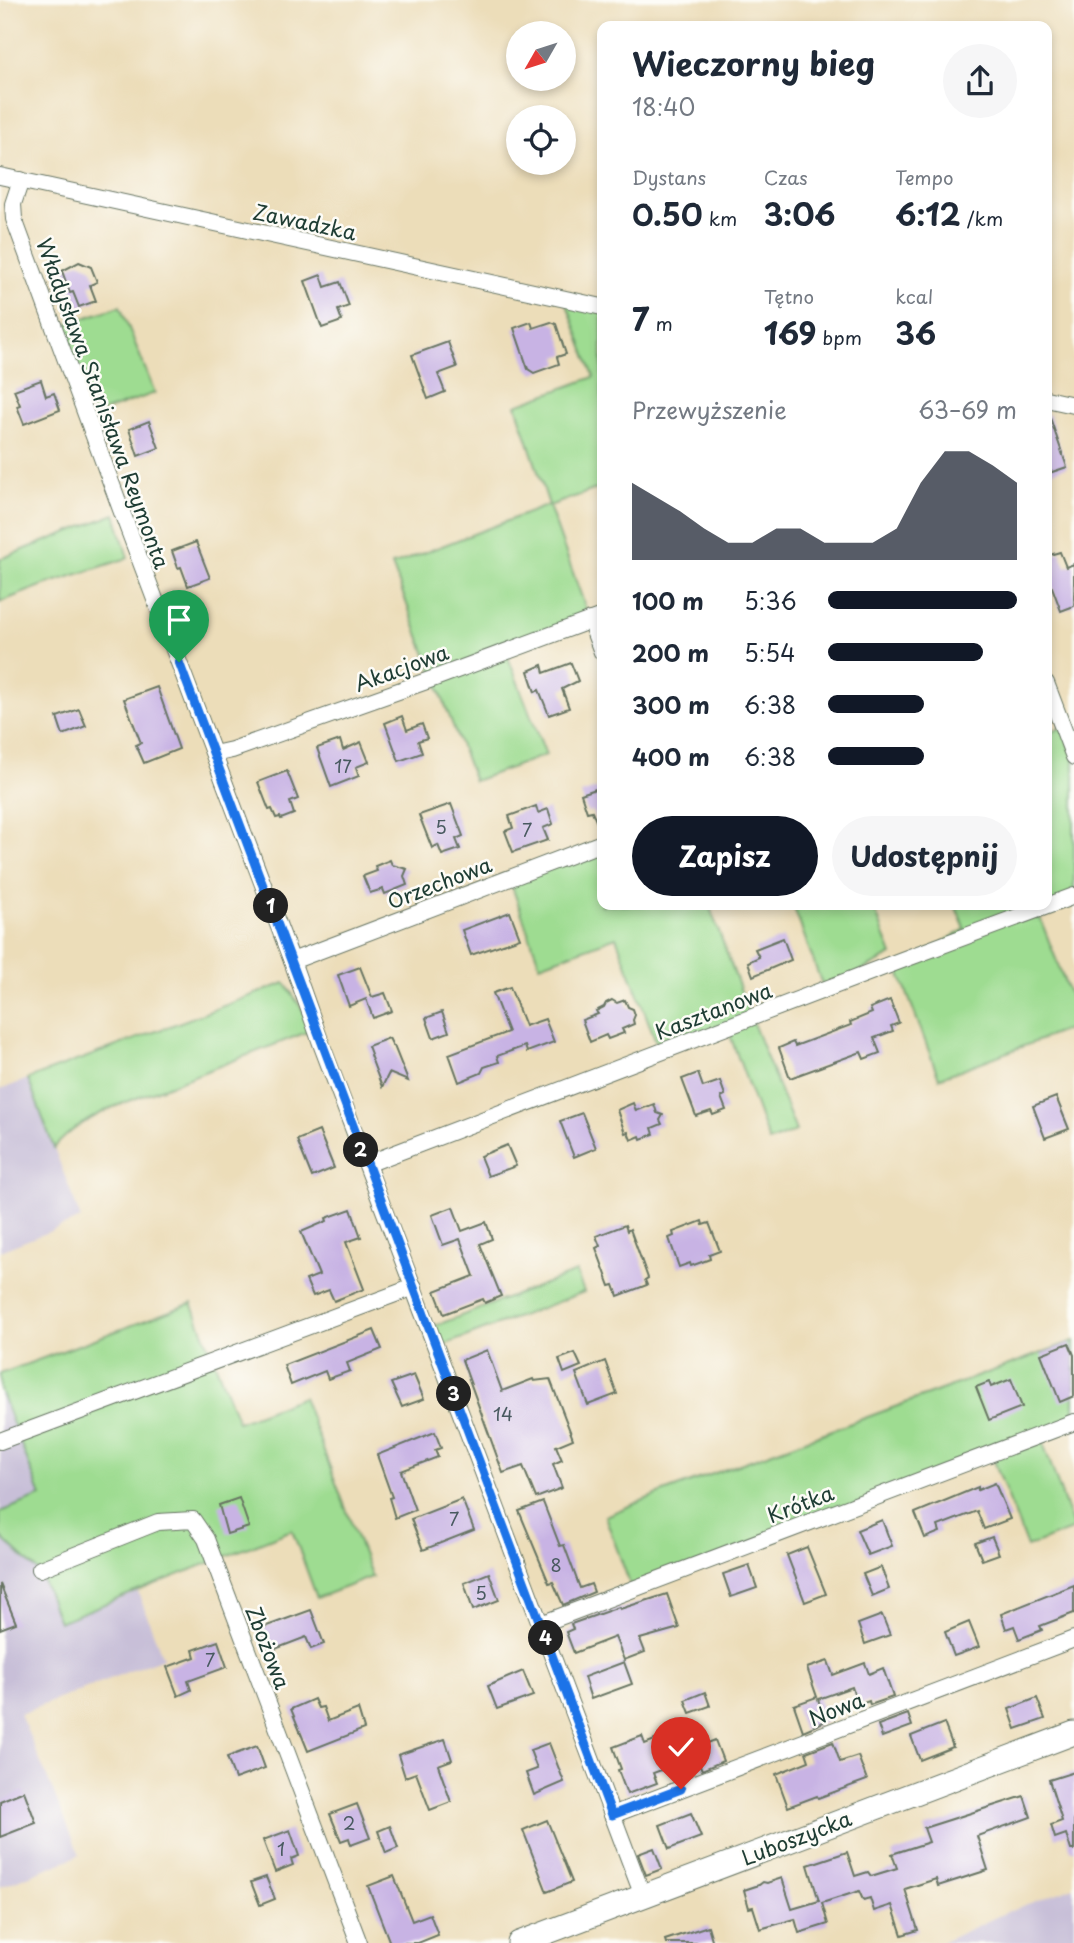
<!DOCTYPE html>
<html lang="pl">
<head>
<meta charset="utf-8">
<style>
  body { margin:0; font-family:"Playpen Sans",sans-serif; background:#f6f6f7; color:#1f2937; height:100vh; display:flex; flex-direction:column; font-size:26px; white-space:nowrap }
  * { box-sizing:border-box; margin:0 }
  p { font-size:23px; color:#747a83 }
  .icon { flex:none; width:38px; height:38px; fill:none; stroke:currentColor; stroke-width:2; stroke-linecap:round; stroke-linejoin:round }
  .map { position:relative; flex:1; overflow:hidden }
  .sheet { position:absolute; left:597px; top:21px; width:455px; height:889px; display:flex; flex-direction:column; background:#fff; border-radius:14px; box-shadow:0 4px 10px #0003 }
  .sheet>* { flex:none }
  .needle { width:46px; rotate:231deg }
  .tools { position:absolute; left:506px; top:21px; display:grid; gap:14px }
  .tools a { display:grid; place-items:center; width:70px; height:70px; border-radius:50%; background:#fff; box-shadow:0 4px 10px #0003; font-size:35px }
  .pin { position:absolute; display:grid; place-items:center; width:60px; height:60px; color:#fff; margin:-72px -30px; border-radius:50% 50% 50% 0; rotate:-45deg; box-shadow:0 0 7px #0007 }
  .pin .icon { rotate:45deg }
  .km { position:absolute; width:35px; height:35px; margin:-18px; border-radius:50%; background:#222; color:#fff; font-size:19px; line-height:35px; text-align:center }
  .round { display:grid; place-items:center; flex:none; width:74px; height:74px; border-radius:37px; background:#f6f6f7 }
  .summary { display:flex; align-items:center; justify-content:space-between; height:119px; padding:0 35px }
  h1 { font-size:32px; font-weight:700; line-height:52px }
  .metrics { display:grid; grid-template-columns:repeat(3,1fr); gap:10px; height:119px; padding:7px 35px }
  .metrics div { display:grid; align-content:center }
  .metrics b { font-size:30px; font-weight:700 }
  .metrics small { font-size:19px; font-weight:400 }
  .metrics p { font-size:19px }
  .chart { height:196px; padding:14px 35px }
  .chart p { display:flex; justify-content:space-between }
  .chart svg { width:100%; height:126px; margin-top:7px; fill:#111827; opacity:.7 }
  .action { display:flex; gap:14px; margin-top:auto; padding:14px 35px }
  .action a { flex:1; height:80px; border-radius:42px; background:#111827; color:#fff; font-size:28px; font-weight:700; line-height:80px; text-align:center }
  .action a+a { background:#f6f6f7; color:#1f2937 }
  ul { padding:0 35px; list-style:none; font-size:23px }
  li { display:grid; grid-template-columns:112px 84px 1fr; align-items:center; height:52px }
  li i { height:18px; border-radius:9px; background:#111827 }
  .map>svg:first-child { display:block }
  .industrial { fill:#c8bfd8 }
  .green { fill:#9edc91; stroke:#5e8c62; stroke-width:2 }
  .building { fill:#c8b3e4 }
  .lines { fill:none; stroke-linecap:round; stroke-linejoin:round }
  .street-casing { stroke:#677563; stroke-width:18 }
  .secondary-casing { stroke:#677563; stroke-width:25 }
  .street { stroke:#fff; stroke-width:16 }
  .secondary { stroke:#fff; stroke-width:23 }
  .route-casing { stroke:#fff; stroke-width:14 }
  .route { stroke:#1a73e8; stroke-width:9 }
  .labels { text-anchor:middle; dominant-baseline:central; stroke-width:5; stroke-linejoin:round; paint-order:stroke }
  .number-label { font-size:18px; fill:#495a60 }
  .street-label { font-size:21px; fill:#1f3d34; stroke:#fdfcf7 }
</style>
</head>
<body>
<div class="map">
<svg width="1074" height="1943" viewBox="0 0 1074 1943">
  <rect width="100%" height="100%" fill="#fdfcf7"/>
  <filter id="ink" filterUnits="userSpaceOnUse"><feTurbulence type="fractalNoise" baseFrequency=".0143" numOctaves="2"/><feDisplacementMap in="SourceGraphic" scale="14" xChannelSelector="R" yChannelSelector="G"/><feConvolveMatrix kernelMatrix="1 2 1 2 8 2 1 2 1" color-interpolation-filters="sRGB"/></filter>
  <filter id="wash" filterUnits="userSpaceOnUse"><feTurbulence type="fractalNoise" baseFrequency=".00686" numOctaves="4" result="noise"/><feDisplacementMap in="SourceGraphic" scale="28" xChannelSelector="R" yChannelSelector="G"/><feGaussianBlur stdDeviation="1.57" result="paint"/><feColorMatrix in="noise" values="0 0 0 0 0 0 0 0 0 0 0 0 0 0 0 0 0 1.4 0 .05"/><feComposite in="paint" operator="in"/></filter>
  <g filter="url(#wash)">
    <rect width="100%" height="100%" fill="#ecddb9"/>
    <!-- industrial -->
    <g class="industrial">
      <path d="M 28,1079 L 81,1219 L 0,1251 L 0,1090 Z"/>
      <path d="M 0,1390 L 41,1497 L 0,1512 Z"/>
      <path d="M 0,1536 L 40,1573 L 59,1622 L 138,1592 L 163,1658 L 20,1714 L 80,1855 L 0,1887 Z"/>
      <path d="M 1074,1887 L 1074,1943 L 941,1943 L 1011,1910 Z"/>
    </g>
    <!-- green -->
    <g class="green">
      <path d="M 565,299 L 602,307 L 602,487 L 549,506 L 590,620 L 506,652 L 546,755 L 474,781 L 392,565 L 549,505 L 516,405 L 594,377 Z"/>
      <path d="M 120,306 L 155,393 L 94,415 L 60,326 Z"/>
      <path d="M 115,514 L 128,558 L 44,585 L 0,602 L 0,559 Z"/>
      <path d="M 1063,727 L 1074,757 L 1074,896 L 1037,910 L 1074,1006 L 1074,1027 L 939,1078 L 898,969 L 965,929 L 955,905 L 1046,905 L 1047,734 Z"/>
      <path d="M 602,843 L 602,905 L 709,905 L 751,1018 L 796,1131 L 769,1142 L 727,1027 L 660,1052 L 616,937 L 540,965 L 509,878 Z"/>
      <path d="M 793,905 L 873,905 L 892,955 L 824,990 Z"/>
      <path d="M 285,983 L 315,1029 L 111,1108 C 89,1119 70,1129 54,1148 L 28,1079 Z"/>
      <path d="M 576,1272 L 584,1292 L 436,1348 L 429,1328 Z"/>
      <path d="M 192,1303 L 238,1422 L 303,1397 L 372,1577 L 317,1598 L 292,1530 L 59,1622 L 40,1573 L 0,1536 L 0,1512 L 41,1496 L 0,1390 L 0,1374 Z"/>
      <path d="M 1074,1341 L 1074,1422 L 1042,1440 L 1074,1529 L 1027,1547 L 991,1453 L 632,1590 L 605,1516 L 661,1493 Z"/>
    </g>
    <g id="blocks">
      <!-- building -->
      <g class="building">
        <path d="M 79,262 L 91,267 L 97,282 L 90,285 L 96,301 L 79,307 L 73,292 L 70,293 L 62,271 Z"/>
        <path d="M 321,275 L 325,287 L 340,282 L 349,306 L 338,310 L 342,321 L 322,328 L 305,281 Z"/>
        <path d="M 531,322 L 533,328 L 551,322 L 556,324 L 566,354 L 557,357 L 559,364 L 534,373 L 528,369 L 514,328 Z"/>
        <path d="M 448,342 L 457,367 L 438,374 L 445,392 L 428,399 L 412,355 Z"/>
        <path d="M 41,380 L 46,396 L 54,393 L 60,410 L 24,424 L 17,406 L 20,405 L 14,390 Z"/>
        <path d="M 1046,415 L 1049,415 L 1067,467 L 1046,474 Z"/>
        <path d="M 149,421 L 159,448 L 138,456 L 129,429 Z"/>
        <path d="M 196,542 L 210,578 L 188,586 L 181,567 L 178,568 L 172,551 Z"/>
        <path d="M 1060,552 L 1066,567 L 1074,564 L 1074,606 L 1061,611 L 1052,587 L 1046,588 L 1046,556 Z"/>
        <path d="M 571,663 L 578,681 L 562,689 L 569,708 L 549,715 L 539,690 L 535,692 L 528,671 L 542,665 L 544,673 Z"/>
        <path d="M 157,687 L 179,749 L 144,763 L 136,745 L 141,743 L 124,699 Z"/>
        <path d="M 79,709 L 86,726 L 63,735 L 57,717 Z"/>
        <path d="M 402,716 L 407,730 L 422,724 L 427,738 L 418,741 L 422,753 L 399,761 L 385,723 Z"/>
        <path d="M 340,740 L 343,750 L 361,742 L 369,762 L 356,767 L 359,776 L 331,787 L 317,748 Z"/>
        <path d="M 287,771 L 298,799 L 290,802 L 294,814 L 281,819 L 280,817 L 276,818 L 272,809 L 269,810 L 258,782 Z"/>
        <path d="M 602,787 L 602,833 L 601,833 L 592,811 L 587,812 L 581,794 Z"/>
        <path d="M 451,804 L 463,836 L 456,839 L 460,849 L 442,855 L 438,845 L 432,848 L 419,815 Z"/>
        <path d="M 536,806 L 538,813 L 548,809 L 553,824 L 543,828 L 548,840 L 513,852 L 505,831 L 513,828 L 509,816 Z"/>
        <path d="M 390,860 L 392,865 L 407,869 L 404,876 L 407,885 L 385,894 L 383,889 L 370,893 L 363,876 L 377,871 L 375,866 Z"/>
        <path d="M 510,912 L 520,938 L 471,955 L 462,930 Z"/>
        <path d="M 783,938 L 791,960 L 753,976 L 748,962 L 759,957 L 755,949 Z"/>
        <path d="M 360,967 L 372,997 L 385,993 L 392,1011 L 373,1018 L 366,999 L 349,1006 L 338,975 Z"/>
        <path d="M 510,987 L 525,1026 L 545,1019 L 554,1042 L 527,1052 L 525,1046 L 497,1056 L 499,1062 L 484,1067 L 481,1073 L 459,1082 L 449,1054 L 508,1032 L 493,993 Z"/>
        <path d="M 612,1000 L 617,1003 L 625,1000 L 628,1007 L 633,1009 L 635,1015 L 633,1020 L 634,1024 L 622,1029 L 624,1033 L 608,1039 L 606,1035 L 590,1042 L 582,1020 L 598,1014 L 596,1011 L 604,1007 L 606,1003 Z"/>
        <path d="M 890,1000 L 899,1023 L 891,1026 L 893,1031 L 874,1038 L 880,1053 L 864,1059 L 861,1052 L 790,1078 L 779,1048 L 793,1042 L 795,1046 L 851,1025 L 850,1022 L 872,1013 L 870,1008 Z"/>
        <path d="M 442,1012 L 449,1032 L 433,1038 L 426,1018 Z"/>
        <path d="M 389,1038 L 393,1046 L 394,1046 L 408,1081 L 389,1073 L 382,1087 L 370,1055 L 371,1054 L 368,1046 Z"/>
        <path d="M 698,1073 L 703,1087 L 720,1081 L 725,1095 L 721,1097 L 726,1110 L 713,1115 L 711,1111 L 696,1116 L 682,1079 Z"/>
        <path d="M 1056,1097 L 1069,1129 L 1045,1138 L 1033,1106 Z"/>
        <path d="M 633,1103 L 636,1111 L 654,1104 L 657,1113 L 663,1115 L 660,1120 L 662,1124 L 652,1128 L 654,1134 L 641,1139 L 640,1136 L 631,1140 L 628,1132 L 625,1133 L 617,1110 Z"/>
        <path d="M 582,1113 L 596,1148 L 574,1157 L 560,1121 Z"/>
        <path d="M 319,1131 L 334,1168 L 312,1177 L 297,1140 Z"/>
        <path d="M 507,1145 L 516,1166 L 488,1176 L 480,1156 Z"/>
        <path d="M 453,1207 L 462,1231 L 486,1222 L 492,1239 L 480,1244 L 501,1296 L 485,1303 L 483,1299 L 444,1314 L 435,1291 L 474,1276 L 460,1239 L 443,1245 L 432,1215 Z"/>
        <path d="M 351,1209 L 361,1237 L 346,1242 L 364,1289 L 334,1301 L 329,1290 L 313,1296 L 306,1280 L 319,1275 L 301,1232 L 327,1221 L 326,1218 Z"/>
        <path d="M 702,1221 L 703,1225 L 709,1223 L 720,1251 L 709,1255 L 710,1259 L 691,1266 L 690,1263 L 679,1267 L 669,1238 L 674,1236 L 673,1232 Z"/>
        <path d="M 625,1225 L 627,1231 L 630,1229 L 648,1278 L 645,1280 L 647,1285 L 618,1296 L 614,1285 L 610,1286 L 596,1248 L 600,1246 L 596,1236 Z"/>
        <path d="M 374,1330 L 382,1349 L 347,1363 L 350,1371 L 328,1379 L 325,1371 L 291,1385 L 284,1365 Z"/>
        <path d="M 1069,1343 L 1074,1355 L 1074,1396 L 1060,1402 L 1041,1354 Z"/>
        <path d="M 487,1350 L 502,1391 L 533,1379 L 534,1381 L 550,1379 L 573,1439 L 556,1446 L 562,1460 L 553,1464 L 562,1488 L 536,1498 L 523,1466 L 503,1473 L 462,1360 Z"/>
        <path d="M 575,1353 L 581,1366 L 564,1373 L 559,1359 Z"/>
        <path d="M 605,1361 L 617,1394 L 588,1405 L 576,1373 Z"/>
        <path d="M 414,1375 L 424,1399 L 402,1407 L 391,1383 Z"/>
        <path d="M 1011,1379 L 1022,1407 L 989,1420 L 976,1387 L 989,1382 L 991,1387 Z"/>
        <path d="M 435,1432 L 441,1448 L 435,1450 L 438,1457 L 401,1471 L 415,1510 L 395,1518 L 389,1498 L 392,1497 L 377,1455 Z"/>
        <path d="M 995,1483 L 1010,1519 L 984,1529 L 977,1511 L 938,1526 L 940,1532 L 925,1538 L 915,1513 L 978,1487 L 978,1490 Z"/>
        <path d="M 239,1498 L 249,1527 L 227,1534 L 219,1505 Z"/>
        <path d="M 462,1499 L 474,1530 L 423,1550 L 411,1519 Z"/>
        <path d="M 543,1502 L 560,1546 L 564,1545 L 580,1588 L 591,1584 L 594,1592 L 563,1605 L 553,1582 L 549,1583 L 519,1511 Z"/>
        <path d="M 882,1520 L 892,1546 L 868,1555 L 857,1530 Z"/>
        <path d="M 992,1537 L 999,1554 L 982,1560 L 975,1543 Z"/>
        <path d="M 807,1547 L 826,1594 L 805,1602 L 787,1555 Z"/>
        <path d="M 749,1565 L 757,1588 L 731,1597 L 723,1574 Z"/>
        <path d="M 881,1567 L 889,1589 L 872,1596 L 863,1574 Z"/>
        <path d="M 489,1573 L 499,1600 L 473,1610 L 464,1583 Z"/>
        <path d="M 0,1584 L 16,1623 L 0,1629 Z"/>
        <path d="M 1074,1585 L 1074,1613 L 1040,1626 L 1042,1630 L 1019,1639 L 1014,1626 L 1006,1629 L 1001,1614 Z"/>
        <path d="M 667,1594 L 679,1628 L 640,1639 L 645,1652 L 624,1660 L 615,1637 L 574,1653 L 566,1632 L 573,1629 L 571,1624 L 619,1607 L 620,1609 Z"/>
        <path d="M 311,1610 L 324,1644 L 311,1649 L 306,1637 L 270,1651 L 261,1628 Z"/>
        <path d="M 882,1615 L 890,1635 L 865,1644 L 858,1624 Z"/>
        <path d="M 969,1622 L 979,1647 L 954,1656 L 945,1632 Z"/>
        <path d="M 218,1641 L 227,1667 L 188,1681 L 191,1690 L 178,1696 L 167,1667 L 195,1657 L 193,1650 Z"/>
        <path d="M 828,1661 L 833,1675 L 865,1663 L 869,1674 L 883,1668 L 893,1697 L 870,1705 L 869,1701 L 858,1705 L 852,1687 L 818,1699 L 826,1721 L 803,1731 L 794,1705 L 817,1697 L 807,1668 Z"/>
        <path d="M 624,1662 L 632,1684 L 591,1699 L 584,1677 Z"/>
        <path d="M 523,1671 L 533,1696 L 497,1709 L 488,1686 Z"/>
        <path d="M 705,1692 L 710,1706 L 690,1713 L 685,1700 Z"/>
        <path d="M 1037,1698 L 1045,1719 L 1016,1729 L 1009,1709 Z"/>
        <path d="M 314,1699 L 318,1708 L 323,1707 L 328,1721 L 358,1709 L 364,1729 L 308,1751 L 291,1709 Z"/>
        <path d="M 908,1714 L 912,1726 L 882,1737 L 878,1725 Z"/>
        <path d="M 944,1723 L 953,1747 L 920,1760 L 911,1736 Z"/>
        <path d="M 672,1733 L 683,1762 L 653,1773 L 657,1783 L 627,1794 L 618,1770 L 621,1769 L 613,1747 L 642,1736 L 645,1744 Z"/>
        <path d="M 445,1739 L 452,1760 L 438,1765 L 451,1802 L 430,1810 L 416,1773 L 405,1777 L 398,1755 Z"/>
        <path d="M 715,1740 L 723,1761 L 702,1770 L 693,1749 Z"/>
        <path d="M 833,1742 L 840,1762 L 858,1756 L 867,1780 L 818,1798 L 817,1796 L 788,1807 L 776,1774 L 809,1761 L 806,1752 Z"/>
        <path d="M 549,1743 L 564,1782 L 534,1795 L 526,1773 L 537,1769 L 530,1750 Z"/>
        <path d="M 257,1746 L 265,1768 L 235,1779 L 227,1757 Z"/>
        <path d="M 1074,1772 L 1074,1850 L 1071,1850 L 1066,1834 L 1055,1838 L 1051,1825 L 1062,1821 L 1049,1780 Z"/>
        <path d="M 24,1791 L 36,1823 L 0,1837 L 0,1801 Z"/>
        <path d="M 1024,1796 L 1031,1817 L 977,1836 L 988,1870 L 938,1886 L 936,1879 L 905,1889 L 918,1930 L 902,1935 L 892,1905 L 874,1911 L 870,1898 L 863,1900 L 859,1891 L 822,1903 L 828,1924 L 799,1933 L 795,1919 L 760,1929 L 753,1907 L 749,1908 L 744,1890 L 759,1885 L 763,1882 L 767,1883 L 782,1878 L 792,1909 L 819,1901 L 808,1865 L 847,1852 L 855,1876 L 868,1872 L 871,1876 L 897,1868 L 892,1854 L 929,1842 L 924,1828 Z"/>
        <path d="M 357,1804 L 370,1838 L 351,1845 L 349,1838 L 341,1841 L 330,1814 Z"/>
        <path d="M 691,1813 L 701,1837 L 669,1849 L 660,1825 Z"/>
        <path d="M 547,1820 L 572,1882 L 547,1892 L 523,1830 Z"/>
        <path d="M 390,1826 L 398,1848 L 386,1853 L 378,1831 Z"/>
        <path d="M 290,1830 L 299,1856 L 291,1859 L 293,1865 L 275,1872 L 263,1840 Z"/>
        <path d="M 654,1848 L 662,1869 L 646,1875 L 638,1854 Z"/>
        <path d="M 394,1876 L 412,1921 L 430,1914 L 438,1935 L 418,1943 L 390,1943 L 368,1886 Z"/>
        <path d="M 266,1877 L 275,1899 L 260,1905 L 251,1882 Z"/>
        <path d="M 708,1926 L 713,1943 L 666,1943 L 665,1940 Z"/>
      </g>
    </g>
  </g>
  <g filter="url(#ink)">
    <use href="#blocks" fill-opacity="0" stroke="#677563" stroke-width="2"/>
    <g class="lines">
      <defs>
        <g id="street">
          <path d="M 0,176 L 602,307"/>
          <path d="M 21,180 L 13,204 L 14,219 L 123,515 L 292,961 L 322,1046 L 643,1896"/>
          <path d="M 1046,399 L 1074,405"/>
          <path d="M 590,620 L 602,652"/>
          <path d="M 1046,683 L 1074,757"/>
          <path d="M 214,754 L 232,750 L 435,678 L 602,616"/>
          <path d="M 292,961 L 602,843"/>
          <path d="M 367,1164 L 902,960 L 1074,896"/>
          <path d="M 0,1441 L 414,1287"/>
          <path d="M 40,1569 L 158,1522 L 193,1520 L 206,1539 L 359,1943"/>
          <path d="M 541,1624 L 1074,1422"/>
          <path d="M 612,1815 L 1074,1639"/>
        </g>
        <path id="secondary" d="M 519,1943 L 1074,1733"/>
      </defs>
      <!-- street casing -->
      <use href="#street" class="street-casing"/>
      <!-- secondary casing -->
      <use href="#secondary" class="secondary-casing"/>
      <!-- street -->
      <use href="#street" class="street"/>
      <!-- secondary -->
      <use href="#secondary" class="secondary"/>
    </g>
  </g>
  <g class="lines" filter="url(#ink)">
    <defs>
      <path id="route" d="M 179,662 L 612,1815 L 681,1789"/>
    </defs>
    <!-- route casing -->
    <use href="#route" class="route-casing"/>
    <!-- route -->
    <use href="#route" class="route"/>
  </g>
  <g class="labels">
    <!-- number labels -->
    <g class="number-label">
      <text x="343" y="765">17</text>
      <text x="441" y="826">5</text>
      <text x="527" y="829">7</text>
      <text x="503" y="1413">14</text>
      <text x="454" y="1518">7</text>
      <text x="556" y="1564">8</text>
      <text x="481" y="1592">5</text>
      <text x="210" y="1659">7</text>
      <text x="349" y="1822">2</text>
      <text x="281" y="1848">1</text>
    </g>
    <!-- street labels -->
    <g class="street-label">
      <text transform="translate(305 221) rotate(12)">Zawadzka</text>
      <text transform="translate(104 403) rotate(70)">Władysława Stanisława Reymonta</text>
      <text transform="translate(401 667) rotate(-20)">Akacjowa</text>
      <text transform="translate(439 882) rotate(-21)">Orzechowa</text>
      <text transform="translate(713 1010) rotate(-21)">Kasztanowa</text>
      <text transform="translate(800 1503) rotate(-21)">Krótka</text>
      <text transform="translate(269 1647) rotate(69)">Zbożowa</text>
      <text transform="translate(836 1708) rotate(-21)">Nowa</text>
      <text transform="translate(796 1837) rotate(-21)">Luboszycka</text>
    </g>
  </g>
</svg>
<div class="tools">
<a><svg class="needle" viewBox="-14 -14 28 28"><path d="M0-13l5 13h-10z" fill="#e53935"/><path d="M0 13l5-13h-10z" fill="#747a83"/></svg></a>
<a><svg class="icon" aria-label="locate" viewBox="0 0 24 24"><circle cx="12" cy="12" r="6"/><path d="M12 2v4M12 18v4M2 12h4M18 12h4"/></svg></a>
</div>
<div class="pin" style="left:179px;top:662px;background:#1e9e55"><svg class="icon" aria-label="arrive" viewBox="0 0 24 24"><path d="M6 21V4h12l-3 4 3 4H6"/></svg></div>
<div class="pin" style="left:681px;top:1789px;background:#d93025"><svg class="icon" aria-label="check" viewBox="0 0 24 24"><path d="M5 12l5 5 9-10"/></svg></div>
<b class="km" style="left:271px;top:906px">1</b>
<b class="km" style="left:361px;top:1150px">2</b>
<b class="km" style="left:454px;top:1394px">3</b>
<b class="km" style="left:546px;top:1638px">4</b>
<section class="sheet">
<div class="summary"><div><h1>Wieczorny bieg</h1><p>18:40</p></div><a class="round"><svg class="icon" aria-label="share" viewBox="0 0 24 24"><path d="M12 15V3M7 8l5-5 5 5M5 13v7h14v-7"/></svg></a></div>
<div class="metrics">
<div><p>Dystans</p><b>0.50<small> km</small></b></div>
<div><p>Czas</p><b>3:06</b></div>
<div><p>Tempo</p><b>6:12<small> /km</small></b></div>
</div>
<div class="metrics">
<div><b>7<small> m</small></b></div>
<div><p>Tętno</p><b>169<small> bpm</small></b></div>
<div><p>kcal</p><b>36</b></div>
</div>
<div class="chart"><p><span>Przewyższenie</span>63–69 m</p>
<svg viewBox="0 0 160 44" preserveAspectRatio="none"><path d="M0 44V17L10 22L20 27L30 33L40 38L50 38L60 33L70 33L80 38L90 38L100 38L110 33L120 17L130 6L140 6L150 11L160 17V44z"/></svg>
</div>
<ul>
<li><b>100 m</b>5:36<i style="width:100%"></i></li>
<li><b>200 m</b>5:54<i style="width:82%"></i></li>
<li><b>300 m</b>6:38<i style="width:51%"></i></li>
<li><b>400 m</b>6:38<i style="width:51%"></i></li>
</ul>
<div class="action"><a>Zapisz</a><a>Udostępnij</a></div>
</section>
</div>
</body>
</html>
